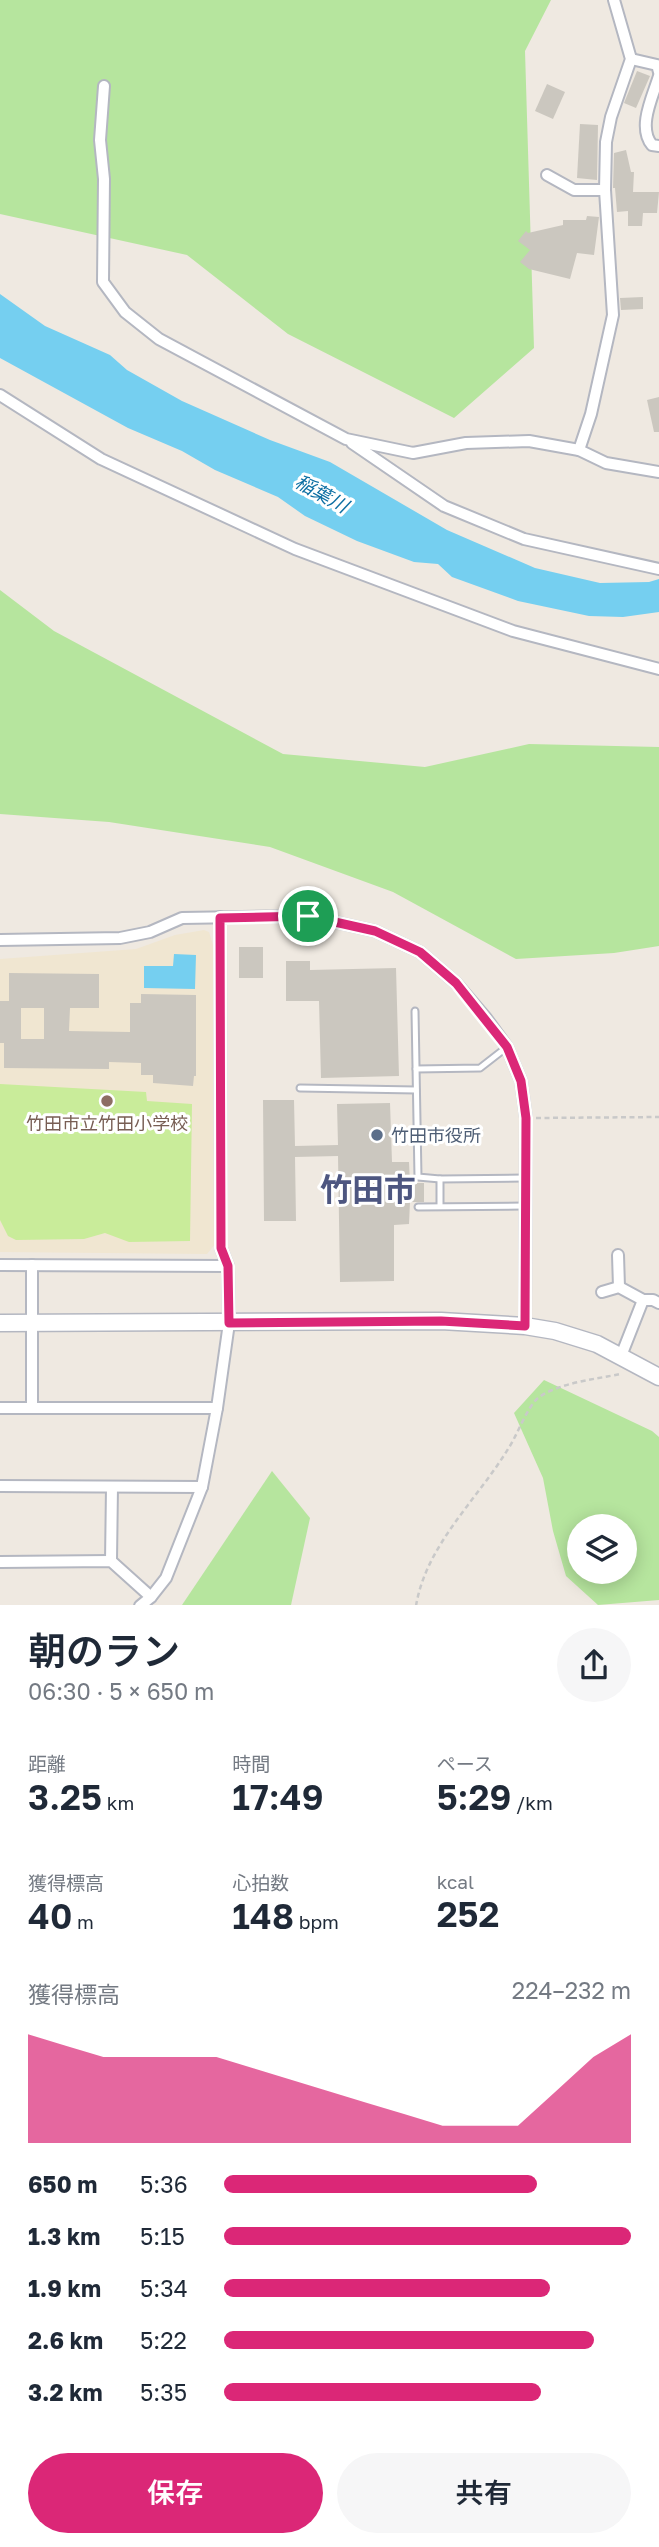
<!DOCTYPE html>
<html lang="ja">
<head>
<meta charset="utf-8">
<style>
  body { margin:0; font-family:"Golos Text","Noto Sans JP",sans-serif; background:#f6f6f7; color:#1f2937; height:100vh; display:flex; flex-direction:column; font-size:26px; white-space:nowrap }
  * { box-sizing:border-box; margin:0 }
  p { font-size:23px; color:#747a83 }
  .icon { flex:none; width:38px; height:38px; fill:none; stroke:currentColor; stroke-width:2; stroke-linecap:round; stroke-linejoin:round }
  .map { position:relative; height:1605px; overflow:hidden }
  .details { display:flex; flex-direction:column; background:#fff; flex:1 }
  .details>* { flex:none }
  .fabs { position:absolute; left:567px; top:1514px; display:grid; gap:14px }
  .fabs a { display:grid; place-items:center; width:70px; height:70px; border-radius:50%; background:#fff; box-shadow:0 4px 18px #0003; font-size:35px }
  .pin { position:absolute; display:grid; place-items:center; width:60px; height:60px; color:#fff; margin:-30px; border:4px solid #fff; border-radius:50%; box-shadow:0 2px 7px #0007 }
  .round { display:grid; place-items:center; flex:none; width:74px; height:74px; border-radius:37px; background:#f6f6f7 }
  .summary { display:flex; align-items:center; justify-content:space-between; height:119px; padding:0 28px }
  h1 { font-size:38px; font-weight:600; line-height:52px }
  .stats { display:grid; grid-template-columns:repeat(3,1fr); gap:10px; height:119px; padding:7px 28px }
  .stats div { display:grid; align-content:center }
  .stats b { font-size:35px; font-weight:600 }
  .stats small { font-size:19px; font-weight:400 }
  .stats p { font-size:19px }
  .chart { height:196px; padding:14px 28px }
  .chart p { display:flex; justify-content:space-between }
  .chart svg { width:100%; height:126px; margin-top:7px; fill:#db2777; opacity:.7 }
  .action { display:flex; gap:14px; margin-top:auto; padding:14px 28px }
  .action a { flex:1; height:80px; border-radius:42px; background:#db2777; color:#fff; font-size:28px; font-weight:600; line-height:80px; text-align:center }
  .action a+a { background:#f6f6f7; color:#1f2937 }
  ul { padding:0 28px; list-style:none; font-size:23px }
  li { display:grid; grid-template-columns:112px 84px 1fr; align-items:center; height:52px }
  li i { height:18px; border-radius:9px; background:#db2777 }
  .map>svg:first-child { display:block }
  .education { fill:#f0e6d1 }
  .green { fill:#b6e59e; fill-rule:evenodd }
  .pitch { fill:#c9ec9a }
  .water { fill:#75cff0 }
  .building { fill:#cbc7bf; fill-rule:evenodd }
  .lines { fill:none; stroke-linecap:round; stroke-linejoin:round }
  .lane-casing { stroke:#b4b7c1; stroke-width:9 }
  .street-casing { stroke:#b4b7c1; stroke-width:14 }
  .secondary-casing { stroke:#b4b7c1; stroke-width:19 }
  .path { stroke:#c9c9c9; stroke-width:2.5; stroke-dasharray:5 3.5; stroke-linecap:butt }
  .lane { stroke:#fff; stroke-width:5 }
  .street { stroke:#fff; stroke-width:10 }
  .secondary { stroke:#fff; stroke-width:16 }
  .route-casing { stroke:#fff; stroke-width:14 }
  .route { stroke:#db2777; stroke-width:9 }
  .education-dot { fill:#8d6e63; stroke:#fff; stroke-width:2.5 }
  .service-dot { fill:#5c6f8a; stroke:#fff; stroke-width:2.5 }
  .labels { text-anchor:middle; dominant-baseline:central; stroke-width:6; stroke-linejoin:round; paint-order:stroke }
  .education-label { font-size:18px; fill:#785e54; stroke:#fff }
  .service-label { font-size:18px; fill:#4e5e75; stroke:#fff; text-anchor:start }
  .water-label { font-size:19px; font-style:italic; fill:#0d6fa3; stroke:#fff }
  .town-label { font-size:32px; font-weight:bold; fill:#4d5680; stroke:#fff }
</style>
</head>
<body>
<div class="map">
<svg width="659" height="1606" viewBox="0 0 659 1606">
  <rect width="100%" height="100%" fill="#efe9e1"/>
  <!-- education -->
  <path class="education" d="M 204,930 L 209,932 L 213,945 L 216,1243 L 207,1254 L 0,1252 L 0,959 L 136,949 L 175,935 Z"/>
  <!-- green -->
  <g class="green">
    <path d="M 0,0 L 551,0 L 525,51 L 534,348 L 454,418 L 288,334 L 187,255 L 0,214 Z"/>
    <path d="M 0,590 L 54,631 L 283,754 L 425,767 L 529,744 L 659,747 L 659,946 L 614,953 L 516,959 L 393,892 L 270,847 L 109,822 L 0,814 Z"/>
    <path d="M 544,1380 L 652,1431 L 659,1437 L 659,1600 L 598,1605 L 566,1576 L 553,1531 L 543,1478 L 514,1413 ZM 579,1526 L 625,1526 L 625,1572 L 579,1572 Z"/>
    <path d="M 272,1471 L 310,1518 L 291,1605 L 182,1605 Z"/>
  </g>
  <!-- pitch -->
  <path class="pitch" d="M 0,1084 L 146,1092 L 147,1101 L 192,1104 L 190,1241 L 129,1242 L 105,1233 L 84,1239 L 16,1240 L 8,1236 L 0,1220 Z"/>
  <!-- water -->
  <g class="water">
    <path d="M 0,294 L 45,326 L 110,355 L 127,370 L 182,401 L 270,440 L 330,462 L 447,530 L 535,568 L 600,583 L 649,582 L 659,579 L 659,612 L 623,617 L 589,616 L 518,601 L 452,577 L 438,564 L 414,562 L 357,541 L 305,516 L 278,497 L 215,470 L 182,451 L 128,428 L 0,358 Z"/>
    <path d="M 174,954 L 196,955 L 195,989 L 144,988 L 144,966 L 173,966 Z"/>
  </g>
  <!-- building -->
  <g class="building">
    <path d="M 637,71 L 650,76 L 636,108 L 624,103 Z"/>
    <path d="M 547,84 L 565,92 L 553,119 L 535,111 Z"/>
    <path d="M 580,124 L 598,125 L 597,180 L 577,178 Z"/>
    <path d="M 626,150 L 631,172 L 634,172 L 633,192 L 659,192 L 657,213 L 643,213 L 642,226 L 628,226 L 628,211 L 617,212 L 615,188 L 613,188 L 614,153 Z"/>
    <path d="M 587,216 L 599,217 L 594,255 L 577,253 L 570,279 L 529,269 L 520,262 L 530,250 L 518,241 L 526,231 L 528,233 L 563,225 L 563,220 L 586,220 Z"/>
    <path d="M 643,297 L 643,309 L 621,310 L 620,298 Z"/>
    <path d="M 659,397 L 659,432 L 654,432 L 647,400 Z"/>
    <rect x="239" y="947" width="24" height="31"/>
    <path d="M 286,961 L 310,961 L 310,970 L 396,968 L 399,1076 L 321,1078 L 319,1001 L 286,1001 Z"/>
    <path d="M 9,973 L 99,974 L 99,1008 L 70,1008 L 69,1031 L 130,1032 L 130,1003 L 141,1003 L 141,994 L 196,995 L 196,1076 L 194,1076 L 193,1086 L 153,1083 L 153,1075 L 141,1075 L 141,1063 L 109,1062 L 109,1069 L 4,1068 L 4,1043 L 0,1043 L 0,1001 L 9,1001 ZM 21,1008 L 44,1008 L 44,1039 L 21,1039 Z"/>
    <path d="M 263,1100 L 294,1100 L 295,1146 L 338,1145 L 337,1104 L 390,1103 L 392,1162 L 409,1162 L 410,1183 L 424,1183 L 424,1202 L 410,1202 L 409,1224 L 394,1225 L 394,1281 L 340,1282 L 338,1156 L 295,1157 L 296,1221 L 264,1221 Z"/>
  </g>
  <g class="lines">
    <defs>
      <g id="lane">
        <path d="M 415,1011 L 418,1177 L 440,1179 L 524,1178"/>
        <path d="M 416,1069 L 480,1068 L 507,1047"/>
        <path d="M 300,1088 L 416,1090"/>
        <path d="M 440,1179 L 440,1206"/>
        <path d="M 418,1207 L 524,1206"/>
      </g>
      <g id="street">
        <path d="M 614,0 L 631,59 L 611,117 L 606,142 L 605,190 L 613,315 L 591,414 L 579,450 L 606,463 L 659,472"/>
        <path d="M 631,59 L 657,65 L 659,72"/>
        <path d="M 659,76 C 653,96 637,127 652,145 L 659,146"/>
        <path d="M 104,86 L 100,140 L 104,179 L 103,282 L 125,312 L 159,339 L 346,439 L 413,453 L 466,443 L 529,441 L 579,450"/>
        <path d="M 547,175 L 574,190 L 605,190"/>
        <path d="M 0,395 L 101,459 L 295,549 L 513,631 L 659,669"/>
        <path d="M 352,443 L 444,506 L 524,539 L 659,569"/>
        <path d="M 0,940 L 120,938 L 150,932 L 182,918 L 308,916 L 375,931 L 420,952 L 456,983 L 486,1018 L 507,1047 L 521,1081 L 526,1118 L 525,1326"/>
        <path d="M 618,1255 L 619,1287"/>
        <path d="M 0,1265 L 228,1266"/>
        <path d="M 32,1265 L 32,1408"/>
        <path d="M 602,1292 L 619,1287 L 643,1300"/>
        <path d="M 621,1356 L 643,1300 L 653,1300 L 659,1303"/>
        <path d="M 0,1408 L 217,1408"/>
        <path d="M 0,1486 L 202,1487"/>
        <path d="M 111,1561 L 112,1487"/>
        <path d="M 0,1562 L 111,1561 L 151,1597"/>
        <path d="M 140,1606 L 151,1597 L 166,1578 L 202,1487 L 217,1408 L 229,1323 L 228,1266 L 221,1248 L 220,917"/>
      </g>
      <path id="secondary" d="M 0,1323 L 441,1321 L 525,1326 L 555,1331 L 597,1344 L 659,1377"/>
    </defs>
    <!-- lane casing -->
    <use href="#lane" class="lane-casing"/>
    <!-- street casing -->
    <use href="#street" class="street-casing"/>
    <!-- secondary casing -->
    <use href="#secondary" class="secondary-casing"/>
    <!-- path -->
    <g class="path">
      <path d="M 536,1118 L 659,1117"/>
      <path d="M 416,1606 C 426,1545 477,1500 508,1449 C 517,1436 527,1407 538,1398 C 557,1383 597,1379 620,1374"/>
    </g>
    <!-- lane -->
    <use href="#lane" class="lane"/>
    <!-- street -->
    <use href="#street" class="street"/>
    <!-- secondary -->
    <use href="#secondary" class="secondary"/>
  </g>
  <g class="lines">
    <defs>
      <path id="route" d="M 308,916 L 375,931 L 420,952 L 456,983 L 507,1047 L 521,1081 L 526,1118 L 525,1326 L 441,1321 L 229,1323 L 228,1266 L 221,1248 L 220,918 Z"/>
    </defs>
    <!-- route casing -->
    <use href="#route" class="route-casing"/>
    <!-- route -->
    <use href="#route" class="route"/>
  </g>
  <!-- markers -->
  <circle class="education-dot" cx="107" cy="1101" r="7"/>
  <circle class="service-dot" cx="377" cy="1135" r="7"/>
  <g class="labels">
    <!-- education labels -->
    <g class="education-label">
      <text x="107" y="1123">竹田市立竹田小学校</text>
    </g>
    <!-- service labels -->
    <g class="service-label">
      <text x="391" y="1135">竹田市役所</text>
    </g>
    <!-- water labels -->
    <g class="water-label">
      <text transform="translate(322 493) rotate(29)">稲葉川</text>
    </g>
    <!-- town labels -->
    <g class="town-label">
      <text x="368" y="1189">竹田市</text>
    </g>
  </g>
</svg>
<div class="fabs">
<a><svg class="icon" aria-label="layers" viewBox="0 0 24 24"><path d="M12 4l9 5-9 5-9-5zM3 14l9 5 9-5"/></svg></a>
</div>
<div class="pin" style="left:308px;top:916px;background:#1e9e55"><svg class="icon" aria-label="arrive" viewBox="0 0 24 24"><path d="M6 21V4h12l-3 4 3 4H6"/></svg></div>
</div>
<section class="details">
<div class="summary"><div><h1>朝のラン</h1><p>06:30 · 5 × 650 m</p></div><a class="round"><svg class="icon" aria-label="share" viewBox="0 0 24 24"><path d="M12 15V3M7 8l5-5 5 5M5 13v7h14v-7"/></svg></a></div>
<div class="stats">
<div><p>距離</p><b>3.25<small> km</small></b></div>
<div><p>時間</p><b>17:49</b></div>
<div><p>ペース</p><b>5:29<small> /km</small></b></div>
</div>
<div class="stats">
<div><p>獲得標高</p><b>40<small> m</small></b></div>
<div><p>心拍数</p><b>148<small> bpm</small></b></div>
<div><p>kcal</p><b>252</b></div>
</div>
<div class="chart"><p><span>獲得標高</span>224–232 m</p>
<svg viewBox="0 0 160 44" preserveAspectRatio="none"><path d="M0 44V6L10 10L20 14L30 14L40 14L50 14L60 18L70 22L80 26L90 30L100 34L110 38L120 38L130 38L140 26L150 14L160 6V44z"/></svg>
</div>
<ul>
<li><b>650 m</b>5:36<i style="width:77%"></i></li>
<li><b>1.3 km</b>5:15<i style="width:100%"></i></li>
<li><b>1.9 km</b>5:34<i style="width:80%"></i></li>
<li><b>2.6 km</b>5:22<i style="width:91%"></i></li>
<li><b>3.2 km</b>5:35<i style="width:78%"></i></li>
</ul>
<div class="action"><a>保存</a><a>共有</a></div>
</section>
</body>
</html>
